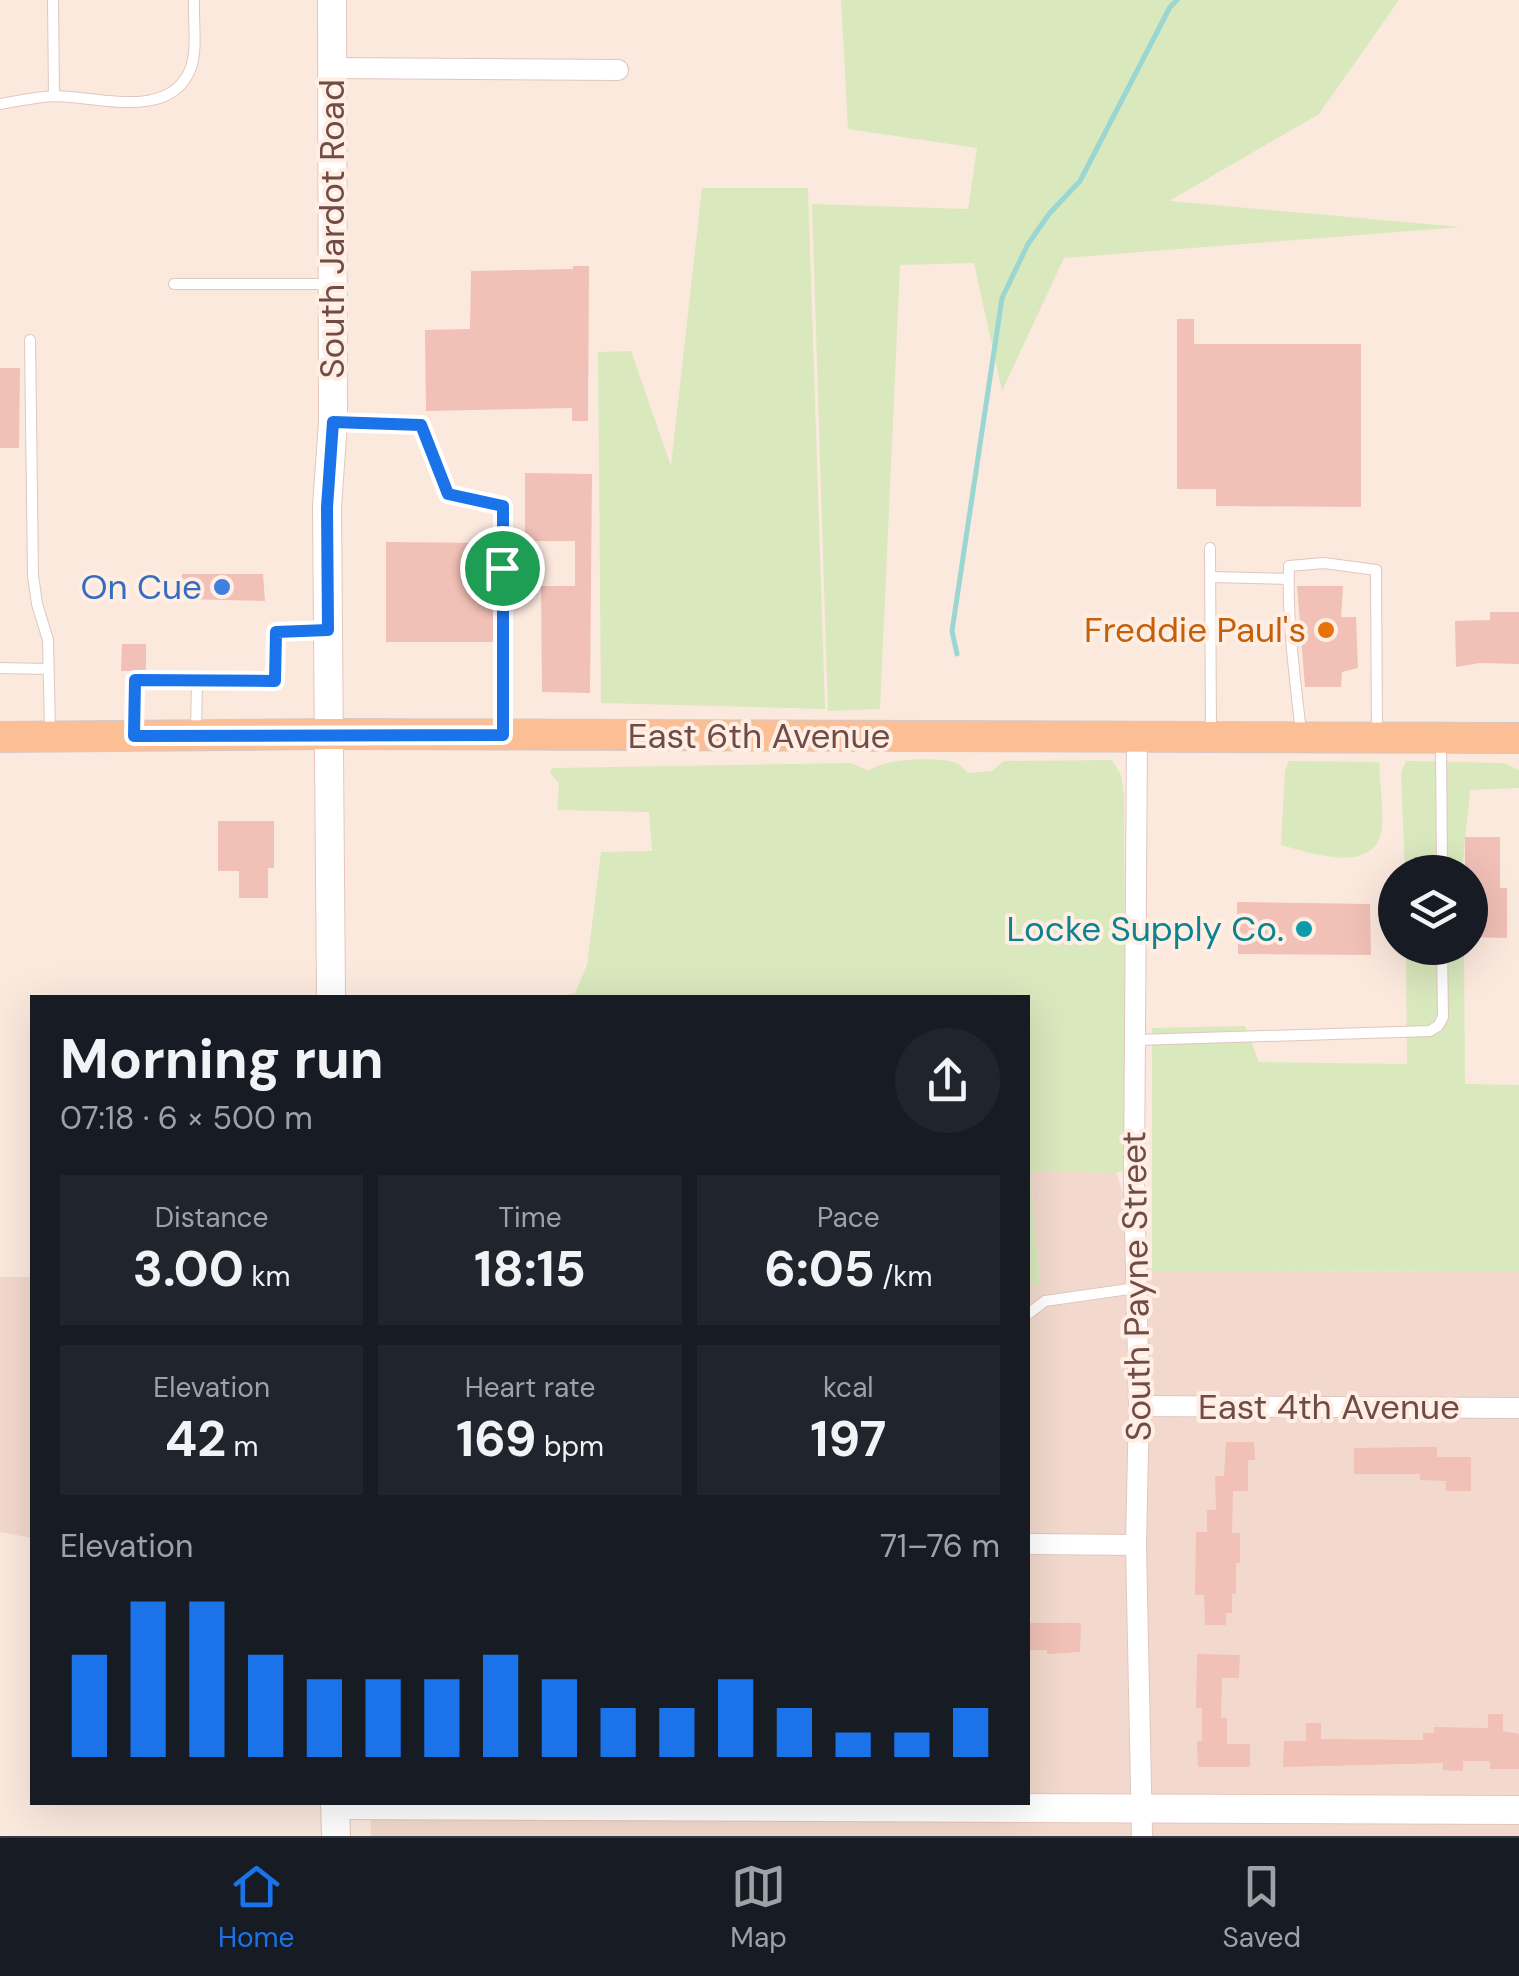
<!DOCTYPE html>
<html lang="en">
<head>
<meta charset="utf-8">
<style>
  body { margin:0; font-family:"DM Sans",sans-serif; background:#20242c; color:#f1f3f6; height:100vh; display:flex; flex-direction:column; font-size:38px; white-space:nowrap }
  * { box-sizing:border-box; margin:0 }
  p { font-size:32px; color:#9ea1a6 }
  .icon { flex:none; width:55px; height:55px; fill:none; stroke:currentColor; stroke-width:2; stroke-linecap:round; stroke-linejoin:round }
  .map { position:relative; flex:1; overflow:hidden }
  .sheet { position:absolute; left:30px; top:995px; width:1000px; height:810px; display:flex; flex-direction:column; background:#171b24; border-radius:0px; box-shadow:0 10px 40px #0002 }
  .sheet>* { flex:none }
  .buttons { position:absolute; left:1378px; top:855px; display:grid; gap:20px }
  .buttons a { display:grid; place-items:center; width:110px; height:110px; border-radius:50%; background:#171b24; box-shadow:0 10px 40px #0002; font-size:50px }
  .pin { position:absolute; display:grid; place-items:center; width:85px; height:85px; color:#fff; margin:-42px; border:5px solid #fff; border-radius:50%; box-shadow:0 2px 10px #0007 }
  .round { display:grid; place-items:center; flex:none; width:105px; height:105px; border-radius:52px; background:#20242c }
  .head { display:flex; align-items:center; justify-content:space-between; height:170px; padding:0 30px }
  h1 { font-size:55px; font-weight:700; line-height:75px }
  .metrics { display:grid; grid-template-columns:repeat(3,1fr); gap:15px; height:170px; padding:10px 30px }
  .metrics div { display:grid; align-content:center; border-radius:0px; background:#20242c; text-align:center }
  .metrics b { font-size:50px; font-weight:700 }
  .metrics small { font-size:28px; font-weight:400 }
  .metrics p { font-size:28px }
  .chart { height:280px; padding:20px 30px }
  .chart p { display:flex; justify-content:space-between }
  .chart svg { width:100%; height:180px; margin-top:10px; stroke:#1a73e8; stroke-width:6 }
  .tabs { display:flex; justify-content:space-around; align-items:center; height:140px; border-top:2px solid #363941; background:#171b24; font-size:28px; color:#9ea1a6 }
  .tabs a { display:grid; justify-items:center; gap:5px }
  .tabs .selected { color:#1a73e8 }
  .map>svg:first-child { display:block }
  .residential { fill:#f3d9cd }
  .green { fill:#d9e8bd }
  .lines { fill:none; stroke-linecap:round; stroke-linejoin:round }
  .stream { stroke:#9ad6d2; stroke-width:5 }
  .building { fill:#f1c0b6 }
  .lane-casing { stroke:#e1c6be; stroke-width:12 }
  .street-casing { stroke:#e1c6be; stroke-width:22 }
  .secondary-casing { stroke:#e6c5ba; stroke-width:30 }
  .primary-casing { stroke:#d4c9c8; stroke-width:32 }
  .lane { stroke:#fff; stroke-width:10 }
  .street { stroke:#fff; stroke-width:20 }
  .secondary { stroke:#fff; stroke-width:28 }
  .primary { stroke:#fbbe95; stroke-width:30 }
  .route-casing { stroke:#fff; stroke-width:20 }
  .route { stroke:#1a73e8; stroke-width:12 }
  .shop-dot { fill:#3f7fe0; stroke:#ffeee4; stroke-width:4 }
  .food-dot { fill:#e8710a; stroke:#ffeee4; stroke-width:4 }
  .culture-dot { fill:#0f9aa8; stroke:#ffeee4; stroke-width:4 }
  .labels { text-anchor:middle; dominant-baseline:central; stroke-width:8; stroke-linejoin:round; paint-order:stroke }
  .street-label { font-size:35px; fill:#714c47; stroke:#ffeee4 }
  .shop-label { font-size:35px; fill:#366cbe; stroke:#ffeee4; text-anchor:end }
  .food-label { font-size:35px; fill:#c56008; stroke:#ffeee4; text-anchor:end }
  .culture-label { font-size:35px; fill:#0d838f; stroke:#ffeee4; text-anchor:end }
</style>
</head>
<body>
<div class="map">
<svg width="1519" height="1836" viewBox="0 0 1519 1836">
  <rect width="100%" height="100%" fill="#fce9de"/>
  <!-- residential -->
  <g class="residential">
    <path d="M 1030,1171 L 1116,1173 L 1152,1272 L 1519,1271 L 1519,1836 L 371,1836 L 370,1803 L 1028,1802 L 1028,1284 L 1040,1284 Z"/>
    <path d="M 0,1277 L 32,1277 L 32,1538 L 0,1532 Z"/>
  </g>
  <!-- green -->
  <g class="green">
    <path d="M 841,0 L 1399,0 L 1319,114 L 1169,201 L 1461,227 L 1064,258 L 1002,391 L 974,263 L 900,265 L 880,709 L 828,711 L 812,204 L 968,209 L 977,148 L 848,129 Z"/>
    <path d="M 702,188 L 808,188 L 825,709 L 601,703 L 598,352 L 631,351 L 671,466 Z"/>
    <path d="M 1112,760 L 1121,775 L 1124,795 L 1126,1170 L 1116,1173 L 1030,1171 L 1040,1285 L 1028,1284 L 1028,998 L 550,998 L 575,993 L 587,965 L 601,852 L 652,851 L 649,812 L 557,810 L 559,783 L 550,773 L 552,768 L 851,763 L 869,771 C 880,759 940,756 955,763 C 961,765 964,769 968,773 L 992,771 L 1004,761 Z"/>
    <path d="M 1289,761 L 1379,762 C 1380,783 1383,805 1382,826 C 1378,877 1311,853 1281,845 L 1285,771 Z"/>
    <path d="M 1406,761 L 1504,763 L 1519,770 L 1519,788 L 1470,790 C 1468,819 1463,844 1463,872 L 1405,872 L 1401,773 Z"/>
    <path d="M 1406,948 L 1464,948 L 1465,1084 L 1519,1085 L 1519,1271 L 1152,1272 L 1152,1028 L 1245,1026 L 1259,1062 L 1407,1064 Z"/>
  </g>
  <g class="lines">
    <!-- stream -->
    <path class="stream" d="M 957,654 L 952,631 L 1002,298 L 1028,244 L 1049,214 L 1080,181 L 1170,7 L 1177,0"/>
  </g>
  <!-- building -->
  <g class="building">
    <path d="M 573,266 L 589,266 L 588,421 L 572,421 L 572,408 L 426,411 L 425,330 L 470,329 L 471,271 L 573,269 Z"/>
    <path d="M 1177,319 L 1194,319 L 1194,344 L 1361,344 L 1361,507 L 1216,506 L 1216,489 L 1177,489 Z"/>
    <path d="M 0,368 L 20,368 L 19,448 L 0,448 Z"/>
    <path d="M 525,473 L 592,474 L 590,693 L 542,692 L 541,586 L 575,586 L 575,541 L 525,541 Z"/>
    <path d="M 386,542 L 494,543 L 494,642 L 386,642 Z"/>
    <path d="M 182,574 L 263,574 L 265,601 L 180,599 Z"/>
    <path d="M 1297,586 L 1343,586 L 1341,617 L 1356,617 L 1358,668 L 1342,672 L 1341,687 L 1305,687 Z"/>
    <path d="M 1490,612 L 1519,612 L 1519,664 L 1480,663 L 1456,667 L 1455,621 L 1490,620 Z"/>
    <path d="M 122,644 L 146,644 L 146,671 L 121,671 Z"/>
    <path d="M 218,821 L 274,821 L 274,868 L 268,868 L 268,898 L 239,898 L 239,871 L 218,871 Z"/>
    <path d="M 1465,837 L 1500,837 L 1500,888 L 1507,888 L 1507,938 L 1470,937 L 1470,872 L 1465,872 Z"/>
    <path d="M 1237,902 L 1370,904 L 1371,955 L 1238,954 Z"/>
    <path d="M 1226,1442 L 1254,1442 L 1255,1460 L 1248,1460 L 1248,1491 L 1233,1491 L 1232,1533 L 1240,1533 L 1240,1563 L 1236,1563 L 1236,1594 L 1232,1594 L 1232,1613 L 1226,1613 L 1226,1625 L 1205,1625 L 1204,1595 L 1195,1595 L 1196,1532 L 1207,1532 L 1207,1510 L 1216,1510 L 1215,1476 L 1224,1476 Z"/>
    <path d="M 1420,1447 L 1437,1447 L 1437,1457 L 1471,1457 L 1471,1491 L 1446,1491 L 1446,1481 L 1420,1480 L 1420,1474 L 1354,1474 L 1354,1448 Z"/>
    <path d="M 1028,1623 L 1081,1623 L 1080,1652 L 1047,1654 L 1047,1650 L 1028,1650 Z"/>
    <path d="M 1197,1654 L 1240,1655 L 1239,1678 L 1222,1678 L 1221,1718 L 1227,1718 L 1227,1744 L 1250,1744 L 1250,1767 L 1198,1767 L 1197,1741 L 1202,1741 L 1202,1708 L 1196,1708 Z"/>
    <path d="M 1488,1714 L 1503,1714 L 1503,1731 L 1519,1734 L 1519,1769 L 1490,1769 L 1490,1761 L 1463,1761 L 1463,1771 L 1443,1770 L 1443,1763 L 1283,1767 L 1284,1741 L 1306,1741 L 1306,1723 L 1321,1723 L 1321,1739 L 1423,1740 L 1423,1733 L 1434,1733 L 1434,1727 L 1488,1728 Z"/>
  </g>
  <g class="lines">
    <defs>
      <g id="lane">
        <path d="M 53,0 L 54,96"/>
        <path d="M 0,104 C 18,101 36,97 54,96 C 95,96 169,121 190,70 C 198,52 193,20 194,0"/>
        <path d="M 174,284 L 332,284"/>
        <path d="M 30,340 L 33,575 L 37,604 L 48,640 L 50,731"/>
        <path d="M 334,422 L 421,425 L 448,494 L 503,505 L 503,732"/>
        <path d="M 1210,548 L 1211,736"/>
        <path d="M 1210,577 L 1288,579"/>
        <path d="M 0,668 L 48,669"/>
        <path d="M 196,731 L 197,681 L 275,681 L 276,632 L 327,630"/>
        <path d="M 1301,733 C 1295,677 1287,623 1289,566 L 1324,563 L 1376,570 L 1377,736"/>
        <path d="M 134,735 L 135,680 L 197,681"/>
        <path d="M 1441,743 L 1442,872"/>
        <path d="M 1136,1040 L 1430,1031 L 1438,1026 L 1443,1017 L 1442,948"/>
        <path d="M 1028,1314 L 1045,1301 L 1136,1288"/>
      </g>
      <g id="street">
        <path d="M 331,68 L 618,70"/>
        <path d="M 1137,736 L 1134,1179 L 1139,1406 L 1136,1545 L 1142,1836"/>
        <path d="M 1139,1406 L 1519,1408"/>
        <path d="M 1028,1544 L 1136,1545"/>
      </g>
      <g id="secondary">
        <path d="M 331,998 L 327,507 L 333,422 L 332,0"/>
        <path d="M 335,1802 L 336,1836"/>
        <path d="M 335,1805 L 1519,1810"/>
      </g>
      <path id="primary" d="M 0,737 L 328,734 L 1519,738"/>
    </defs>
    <!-- lane casing -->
    <use href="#lane" class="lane-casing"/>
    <!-- street casing -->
    <use href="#street" class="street-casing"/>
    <!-- secondary casing -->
    <use href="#secondary" class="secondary-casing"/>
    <!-- primary casing -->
    <use href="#primary" class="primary-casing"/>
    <!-- lane -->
    <use href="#lane" class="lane"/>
    <!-- street -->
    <use href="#street" class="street"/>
    <!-- secondary -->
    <use href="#secondary" class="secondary"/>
    <!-- primary -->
    <use href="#primary" class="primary"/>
  </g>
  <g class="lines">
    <defs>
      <path id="route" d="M 333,422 L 421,425 L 448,494 L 503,506 L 503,735 L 134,736 L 135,680 L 275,681 L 276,632 L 328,630 L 327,507 Z"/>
    </defs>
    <!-- route casing -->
    <use href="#route" class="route-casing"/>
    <!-- route -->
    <use href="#route" class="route"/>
  </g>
  <!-- markers -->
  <circle class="shop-dot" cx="222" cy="587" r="10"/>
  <circle class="food-dot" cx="1326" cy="630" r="10"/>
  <circle class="culture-dot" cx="1304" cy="929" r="10"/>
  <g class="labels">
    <!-- street labels -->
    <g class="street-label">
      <text transform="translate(332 229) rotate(-90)">South Jardot Road</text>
      <text x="759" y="736">East 6th Avenue</text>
      <text transform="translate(1136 1286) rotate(-91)">South Payne Street</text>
      <text x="1329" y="1407">East 4th Avenue</text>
    </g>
    <!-- shop labels -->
    <g class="shop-label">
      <text x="202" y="587">On Cue</text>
    </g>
    <!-- food labels -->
    <g class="food-label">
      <text x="1306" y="630">Freddie Paul's</text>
    </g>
    <!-- culture labels -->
    <g class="culture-label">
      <text x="1284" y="929">Locke Supply Co.</text>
    </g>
  </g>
</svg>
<div class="buttons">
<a><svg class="icon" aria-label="layers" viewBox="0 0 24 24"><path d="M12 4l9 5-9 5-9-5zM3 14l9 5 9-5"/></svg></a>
</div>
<div class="pin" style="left:502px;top:568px;background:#1e9e55"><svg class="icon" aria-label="arrive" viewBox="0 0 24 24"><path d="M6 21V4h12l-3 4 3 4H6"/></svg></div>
<section class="sheet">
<div class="head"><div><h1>Morning run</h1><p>07:18 · 6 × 500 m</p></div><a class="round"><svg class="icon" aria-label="share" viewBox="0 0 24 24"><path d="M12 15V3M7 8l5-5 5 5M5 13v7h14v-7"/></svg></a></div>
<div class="metrics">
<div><p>Distance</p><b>3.00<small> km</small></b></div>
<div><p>Time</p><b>18:15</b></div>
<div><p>Pace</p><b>6:05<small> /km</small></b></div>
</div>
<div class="metrics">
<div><p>Elevation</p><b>42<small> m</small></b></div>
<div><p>Heart rate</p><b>169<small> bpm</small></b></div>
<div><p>kcal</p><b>197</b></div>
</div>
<div class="chart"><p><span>Elevation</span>71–76 m</p>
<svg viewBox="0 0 160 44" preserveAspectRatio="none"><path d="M5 44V19M15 44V6M25 44V6M35 44V19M45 44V25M55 44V25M65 44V25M75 44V19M85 44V25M95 44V32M105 44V32M115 44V25M125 44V32M135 44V38M145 44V38M155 44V32"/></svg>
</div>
</section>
</div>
<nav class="tabs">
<a class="selected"><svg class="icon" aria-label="home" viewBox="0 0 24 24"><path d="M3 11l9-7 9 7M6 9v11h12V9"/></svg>Home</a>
<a><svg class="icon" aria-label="map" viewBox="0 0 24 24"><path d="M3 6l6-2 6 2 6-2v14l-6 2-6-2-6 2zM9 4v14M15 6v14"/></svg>Map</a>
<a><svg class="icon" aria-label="saved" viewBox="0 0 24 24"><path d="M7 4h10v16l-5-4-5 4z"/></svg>Saved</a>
</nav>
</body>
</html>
